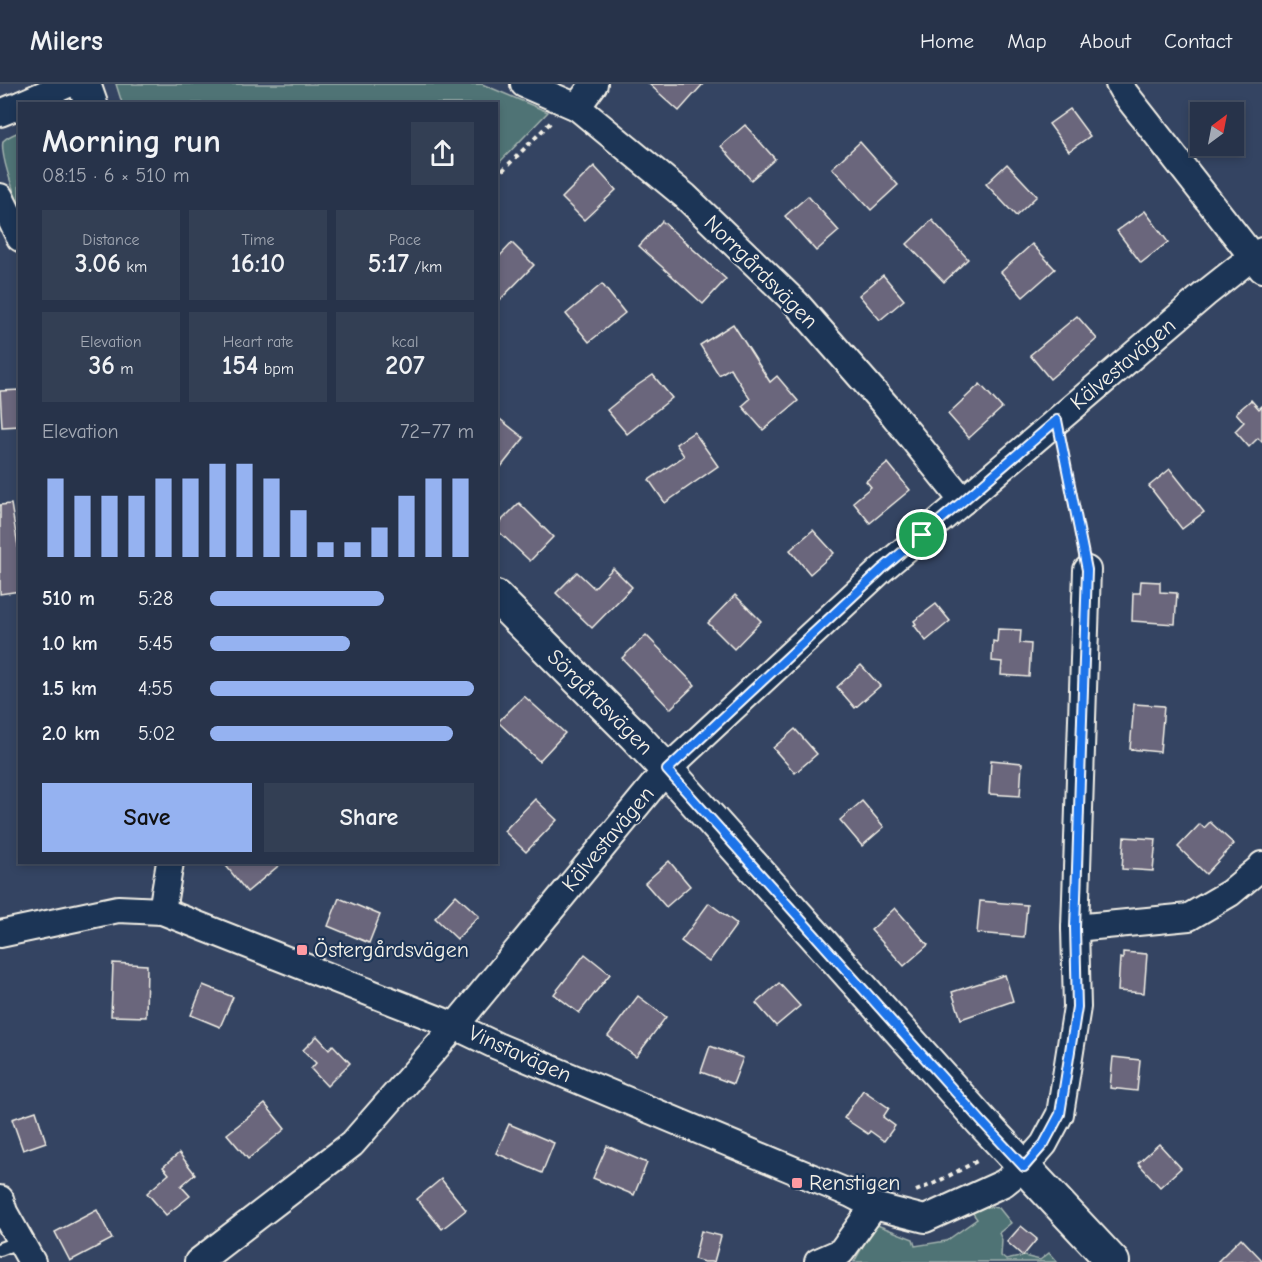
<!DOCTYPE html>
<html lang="en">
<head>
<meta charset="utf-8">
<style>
  body { margin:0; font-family:"Comic Neue",sans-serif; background:#333f54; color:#f1f3f6; height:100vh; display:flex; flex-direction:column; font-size:22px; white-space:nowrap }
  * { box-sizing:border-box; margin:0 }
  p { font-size:20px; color:#a4aab5 }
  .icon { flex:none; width:33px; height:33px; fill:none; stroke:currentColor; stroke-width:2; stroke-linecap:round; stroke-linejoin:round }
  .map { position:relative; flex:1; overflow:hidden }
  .drawer { position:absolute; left:18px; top:18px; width:480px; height:762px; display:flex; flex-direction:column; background:#27334a; border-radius:0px; box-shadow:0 3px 9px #0003,0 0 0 2px #434e62 }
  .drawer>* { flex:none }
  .needle { width:39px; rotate:32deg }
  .tools { position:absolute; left:1190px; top:18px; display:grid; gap:12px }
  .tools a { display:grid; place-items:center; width:54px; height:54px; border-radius:0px; background:#27334a; box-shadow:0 3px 9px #0003,0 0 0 2px #434e62; font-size:30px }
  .pin { position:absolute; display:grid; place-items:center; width:51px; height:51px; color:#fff; margin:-26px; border:3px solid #fff; border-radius:50%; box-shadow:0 2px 6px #0007 }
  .round { display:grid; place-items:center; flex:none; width:63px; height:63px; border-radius:0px; background:#333f54 }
  .summary { display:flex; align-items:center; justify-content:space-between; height:102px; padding:0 24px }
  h1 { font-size:33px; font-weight:700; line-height:45px }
  .stats { display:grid; grid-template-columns:repeat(3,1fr); gap:9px; height:102px; padding:6px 24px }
  .stats div { display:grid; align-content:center; border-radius:0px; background:#333f54; text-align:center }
  .stats b { font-size:26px; font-weight:700 }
  .stats small { font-size:16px; font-weight:400 }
  .stats p { font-size:16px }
  .chart { height:168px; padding:12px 24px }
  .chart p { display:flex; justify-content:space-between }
  .chart svg { width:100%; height:108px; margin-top:6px; stroke:#95b2f1; stroke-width:6 }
  .action { display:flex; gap:12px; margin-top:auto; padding:12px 24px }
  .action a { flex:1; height:69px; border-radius:0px; background:#95b2f1; color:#111; font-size:24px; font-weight:700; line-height:69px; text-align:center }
  .action a+a { background:#333f54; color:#f1f3f6 }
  ul { padding:0 24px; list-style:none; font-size:20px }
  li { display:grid; grid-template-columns:96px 72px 1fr; align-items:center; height:45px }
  li i { height:15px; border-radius:8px; background:#95b2f1 }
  header { display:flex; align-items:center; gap:36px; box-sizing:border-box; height:84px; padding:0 30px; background:#27334a; border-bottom:2px solid #434e62 }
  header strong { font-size:28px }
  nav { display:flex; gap:33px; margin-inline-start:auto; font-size:21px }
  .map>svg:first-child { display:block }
  .green { fill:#4f7374; stroke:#a2b2ae; stroke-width:1.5 }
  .building { fill:#6b667b; stroke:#f4f1e8; stroke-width:1.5 }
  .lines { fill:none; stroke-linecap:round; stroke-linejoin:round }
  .service-casing { stroke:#f4f1e8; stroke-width:16 }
  .minor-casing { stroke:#f4f1e8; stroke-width:30 }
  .tertiary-casing { stroke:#f4f1e8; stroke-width:36 }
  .path { stroke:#f4f1e8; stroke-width:4; stroke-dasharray:4.5 4.5; stroke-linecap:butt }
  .service { stroke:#1d3557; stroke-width:12 }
  .minor { stroke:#1d3557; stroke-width:26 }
  .tertiary { stroke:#1d3557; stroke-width:32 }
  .route-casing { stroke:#fff; stroke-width:12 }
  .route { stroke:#1a73e8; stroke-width:8 }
  .poi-dot { fill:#ff9aa2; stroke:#1d3557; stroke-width:2 }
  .labels { text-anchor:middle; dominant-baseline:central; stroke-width:4.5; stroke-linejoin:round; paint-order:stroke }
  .street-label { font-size:22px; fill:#f4f1e8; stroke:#1d3557 }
  .poi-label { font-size:22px; fill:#f4f1e8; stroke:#1d3557; text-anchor:start }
</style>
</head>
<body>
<header>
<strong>Milers</strong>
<nav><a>Home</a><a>Map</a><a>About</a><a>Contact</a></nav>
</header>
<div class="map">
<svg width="1262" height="1178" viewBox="0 0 1262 1178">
  <rect width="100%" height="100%" fill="#344462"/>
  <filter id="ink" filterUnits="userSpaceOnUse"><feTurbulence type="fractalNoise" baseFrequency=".0167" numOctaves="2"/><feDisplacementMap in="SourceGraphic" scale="12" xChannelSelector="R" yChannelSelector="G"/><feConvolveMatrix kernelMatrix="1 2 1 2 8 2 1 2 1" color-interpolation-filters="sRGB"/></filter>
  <g filter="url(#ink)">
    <!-- green -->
    <g class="green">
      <path d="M 116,0 L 482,0 L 548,28 L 497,81 L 496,20 L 122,19 Z"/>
      <path d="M 19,48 L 20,48 L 19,121 C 14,108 0,70 3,57 C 7,53 14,50 19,48 Z"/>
      <path d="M 982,1122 L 999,1124 L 1011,1139 L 999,1149 L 1002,1156 L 1001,1172 L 1006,1176 L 1024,1172 L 1040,1176 L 1049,1169 L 1057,1178 L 854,1178 L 871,1148 L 877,1141 L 913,1155 L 915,1162 L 946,1157 L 977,1135 L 972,1128 Z"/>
    </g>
    <!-- building -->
    <g class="building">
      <path d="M 649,0 L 703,0 L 679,27 Z"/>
      <path d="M 1070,25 L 1090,52 L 1069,67 L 1049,40 Z"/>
      <path d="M 745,41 L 775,75 L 751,96 L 721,62 Z"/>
      <path d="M 860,58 L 898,101 L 871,126 L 832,84 Z"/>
      <path d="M 1007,80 L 1037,112 L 1016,132 L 986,100 Z"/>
      <path d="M 594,82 L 616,106 L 584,136 L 562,114 Z"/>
      <path d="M 808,112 L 839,147 L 816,167 L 785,132 Z"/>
      <path d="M 1145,127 L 1168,158 L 1141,179 L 1117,147 Z"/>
      <path d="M 932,136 L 968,175 L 944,198 L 907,160 Z"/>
      <path d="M 662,137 L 726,195 L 703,220 L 639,162 Z"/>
      <path d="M 512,159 L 534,181 L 496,220 L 496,176 Z"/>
      <path d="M 1032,160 L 1055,185 L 1023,213 L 1001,188 Z"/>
      <path d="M 883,191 L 904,216 L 880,236 L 859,211 Z"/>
      <path d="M 602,200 L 625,229 L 589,258 L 566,230 Z"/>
      <path d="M 1077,232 L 1097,255 L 1050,295 L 1030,271 Z"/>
      <path d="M 733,240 L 770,298 L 777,292 L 798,317 L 763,346 L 742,322 L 750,315 L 730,284 L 719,291 L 700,261 Z"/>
      <path d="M 653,291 L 672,314 L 627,350 L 607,326 L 638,301 Z"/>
      <path d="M 980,300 L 1002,324 L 969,354 L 948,330 Z"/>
      <path d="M 20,306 L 20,342 L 2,343 L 0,307 Z"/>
      <path d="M 1251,316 L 1259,325 L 1262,322 L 1262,358 L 1258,354 L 1249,363 L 1235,347 L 1244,338 L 1236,329 Z"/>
      <path d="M 496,332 L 524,354 L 496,389 Z"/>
      <path d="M 694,348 L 718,382 L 665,419 L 649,396 L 684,372 L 676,360 Z"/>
      <path d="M 888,379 L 910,406 L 870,439 L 853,418 L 871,403 L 866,397 Z"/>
      <path d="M 1170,385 L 1204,428 L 1182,445 L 1149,402 Z"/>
      <path d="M 519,419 L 553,453 L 530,477 L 496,445 L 496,442 Z"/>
      <path d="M 11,420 L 20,474 L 20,507 L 0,510 L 0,421 Z"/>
      <path d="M 813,446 L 834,469 L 810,490 L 790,466 Z"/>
      <path d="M 613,484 L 632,503 L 592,544 L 556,509 L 577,488 L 594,504 Z"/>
      <path d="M 1141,497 L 1160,498 L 1160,508 L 1177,509 L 1175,540 L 1132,537 L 1133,509 L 1140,509 Z"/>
      <path d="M 735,511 L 761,537 L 734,565 L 708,539 Z"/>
      <path d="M 936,520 L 950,537 L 926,557 L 914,541 L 916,540 L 914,537 Z"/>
      <path d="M 998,545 L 1021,546 L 1020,559 L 1031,560 L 1029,593 L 1001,591 L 1002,578 L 992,577 L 993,557 L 997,558 Z"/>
      <path d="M 646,551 L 695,601 L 670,625 L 622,574 Z"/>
      <path d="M 861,581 L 880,602 L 855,624 L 837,603 Z"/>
      <path d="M 524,612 L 565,649 L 539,677 L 498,638 Z"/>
      <path d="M 1134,620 L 1164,622 L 1160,668 L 1130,665 Z"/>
      <path d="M 795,645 L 817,670 L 795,689 L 773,664 Z"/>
      <path d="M 991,676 L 1022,679 L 1020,712 L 989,710 Z"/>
      <path d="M 535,715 L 557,736 L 526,768 L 504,747 Z"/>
      <path d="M 862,717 L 884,743 L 862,762 L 840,736 Z"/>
      <path d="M 1210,738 L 1234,760 L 1206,790 L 1178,763 L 1200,740 L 1204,744 Z"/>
      <path d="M 1124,753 L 1156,755 L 1153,787 L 1122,785 Z"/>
      <path d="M 669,777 L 690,802 L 666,823 L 645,799 Z"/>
      <path d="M 223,778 L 283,778 L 247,808 Z"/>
      <path d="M 456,811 L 479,832 L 457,855 L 435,834 Z"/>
      <path d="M 339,814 L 380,831 L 369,859 L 328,842 Z"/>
      <path d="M 980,817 L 1027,821 L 1024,853 L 977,849 Z"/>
      <path d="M 709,819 L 737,840 L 709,878 L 681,857 Z"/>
      <path d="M 895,824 L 928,861 L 904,882 L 871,846 Z"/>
      <path d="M 1123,868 L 1147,870 L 1144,909 L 1118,907 L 1120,874 L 1123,875 Z"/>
      <path d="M 585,870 L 610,890 L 579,929 L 554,910 Z"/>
      <path d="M 113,879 L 147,881 L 146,933 L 111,932 Z"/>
      <path d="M 1005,891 L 1013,917 L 961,935 L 952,908 Z"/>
      <path d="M 779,899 L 800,922 L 776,942 L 756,919 Z"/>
      <path d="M 203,901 L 233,913 L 220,943 L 191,931 Z"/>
      <path d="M 638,912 L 666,933 L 636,973 L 608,952 Z"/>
      <path d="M 317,952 L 329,965 L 333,961 L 350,979 L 327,1002 L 311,985 L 316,979 L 303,966 Z"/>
      <path d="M 710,962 L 743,974 L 733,1000 L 701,988 Z"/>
      <path d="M 1113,973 L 1140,976 L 1137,1007 L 1110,1004 Z"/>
      <path d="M 863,1006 L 889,1024 L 883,1033 L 895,1042 L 884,1057 L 870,1047 L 868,1050 L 844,1034 Z"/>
      <path d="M 265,1020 L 285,1045 L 248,1075 L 227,1050 Z"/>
      <path d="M 36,1027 L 46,1058 L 23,1066 L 12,1035 Z"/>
      <path d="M 509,1040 L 554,1059 L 542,1089 L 496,1069 Z"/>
      <path d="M 1159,1060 L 1181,1084 L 1160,1103 L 1138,1079 Z"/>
      <path d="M 607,1062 L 647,1079 L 634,1111 L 593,1094 Z"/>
      <path d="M 179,1069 L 195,1090 L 181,1102 L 190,1112 L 166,1131 L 147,1109 L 169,1090 L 163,1083 Z"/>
      <path d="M 441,1095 L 466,1126 L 442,1145 L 417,1115 Z"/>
      <path d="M 97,1126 L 112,1155 L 70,1177 L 55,1148 Z"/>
      <path d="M 1021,1142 L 1037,1155 L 1023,1172 L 1007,1158 Z"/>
      <path d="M 701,1147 L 721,1152 L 714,1178 L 704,1178 L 694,1175 Z"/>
      <path d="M 1241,1154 L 1262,1176 L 1262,1178 L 1217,1178 Z"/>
    </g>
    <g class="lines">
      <defs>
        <path id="service" d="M 0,1165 L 21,1157"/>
        <g id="minor">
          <path d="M 524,0 L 577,23 L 685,112 L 796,219 L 888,324 L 963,417"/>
          <path d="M 1119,0 L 1123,7 L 1262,185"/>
          <path d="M 22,20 L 68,0"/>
          <path d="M 577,23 L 594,0"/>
          <path d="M 0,29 L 20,21"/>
          <path d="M 0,113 L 20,154"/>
          <path d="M 162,827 L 170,778"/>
          <path d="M 1075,844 L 1189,833 L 1230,809 L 1260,784 L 1262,781"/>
          <path d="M 0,850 L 118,825 L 162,827 L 455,942 L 497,962 L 851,1110 L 874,1122 L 925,1135 L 1004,1099 L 1024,1083 L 1044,1060 L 1060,1030 L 1077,923 L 1075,844 L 1087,486"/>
          <path d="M 0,1115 L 4,1128 L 32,1178"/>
          <path d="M 198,1178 L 352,1060 L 455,942 L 656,698 L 680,673 L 882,485 L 963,417 L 1205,210 L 1253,172 L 1262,167"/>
          <path d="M 818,1178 L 841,1168 L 874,1122"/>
        </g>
        <g id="tertiary">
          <path d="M 84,0 L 91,20"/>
          <path d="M 496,513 L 634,651 L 667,686 L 982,1038 L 1113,1178"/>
        </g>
      </defs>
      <!-- service casing -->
      <use href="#service" class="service-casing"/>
      <!-- minor casing -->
      <use href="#minor" class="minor-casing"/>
      <!-- tertiary casing -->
      <use href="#tertiary" class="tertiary-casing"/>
      <!-- path -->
      <g class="path">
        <path d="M 496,93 L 551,38"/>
        <path d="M 1062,363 L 1083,465"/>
        <path d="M 916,1107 L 935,1099 L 979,1076"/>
      </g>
      <!-- service -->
      <use href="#service" class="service"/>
      <!-- minor -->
      <use href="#minor" class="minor"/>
      <!-- tertiary -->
      <use href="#tertiary" class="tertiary"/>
    </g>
  </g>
  <g class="lines" filter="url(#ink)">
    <defs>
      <path id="route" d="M 1057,336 L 1087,486 L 1075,844 L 1077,923 L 1060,1030 L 1044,1060 L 1024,1083 L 982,1038 L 667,686 L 882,485 L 963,417 Z"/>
    </defs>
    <!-- route casing -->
    <use href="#route" class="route-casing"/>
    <!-- route -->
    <use href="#route" class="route"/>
  </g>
  <!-- markers -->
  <g class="poi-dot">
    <rect x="296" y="860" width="12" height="12" rx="3"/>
    <rect x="791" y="1093" width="12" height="12" rx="3"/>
  </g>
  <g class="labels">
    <!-- street labels -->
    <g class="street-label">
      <text transform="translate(761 188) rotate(45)">Norrgårdsvägen</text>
      <text transform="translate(1123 280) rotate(-40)">Kälvestavägen</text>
      <text transform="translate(600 618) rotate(45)">Sörgårdsvägen</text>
      <text transform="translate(608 755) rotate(-50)">Kälvestavägen</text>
      <text transform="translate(520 970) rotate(24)">Vinstavägen</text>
    </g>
    <!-- poi labels -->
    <g class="poi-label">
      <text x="314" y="866">Östergårdsvägen</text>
      <text x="809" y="1099">Renstigen</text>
    </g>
  </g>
</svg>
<div class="tools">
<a><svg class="needle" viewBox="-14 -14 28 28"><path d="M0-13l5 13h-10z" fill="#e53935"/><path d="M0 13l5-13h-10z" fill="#a4aab5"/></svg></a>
</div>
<div class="pin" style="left:922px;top:451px;background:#1e9e55"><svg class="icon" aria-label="arrive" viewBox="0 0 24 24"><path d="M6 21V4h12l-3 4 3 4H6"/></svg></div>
<section class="drawer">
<div class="summary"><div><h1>Morning run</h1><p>08:15 · 6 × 510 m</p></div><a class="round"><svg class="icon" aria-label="share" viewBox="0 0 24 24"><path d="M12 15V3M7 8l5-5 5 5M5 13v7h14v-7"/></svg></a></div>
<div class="stats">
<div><p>Distance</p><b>3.06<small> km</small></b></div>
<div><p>Time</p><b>16:10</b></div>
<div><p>Pace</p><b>5:17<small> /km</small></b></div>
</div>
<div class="stats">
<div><p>Elevation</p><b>36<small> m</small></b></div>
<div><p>Heart rate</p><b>154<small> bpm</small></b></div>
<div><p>kcal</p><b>207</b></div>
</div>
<div class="chart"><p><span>Elevation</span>72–77 m</p>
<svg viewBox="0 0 160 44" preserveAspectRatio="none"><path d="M5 44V12M15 44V19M25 44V19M35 44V19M45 44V12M55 44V12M65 44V6M75 44V6M85 44V12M95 44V25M105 44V38M115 44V38M125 44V32M135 44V19M145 44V12M155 44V12"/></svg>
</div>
<ul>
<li><b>510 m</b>5:28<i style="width:66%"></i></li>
<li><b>1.0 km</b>5:45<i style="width:53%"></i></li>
<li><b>1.5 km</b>4:55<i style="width:100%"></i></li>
<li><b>2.0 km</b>5:02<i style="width:92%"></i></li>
</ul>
<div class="action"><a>Save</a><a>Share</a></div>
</section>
</div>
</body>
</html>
